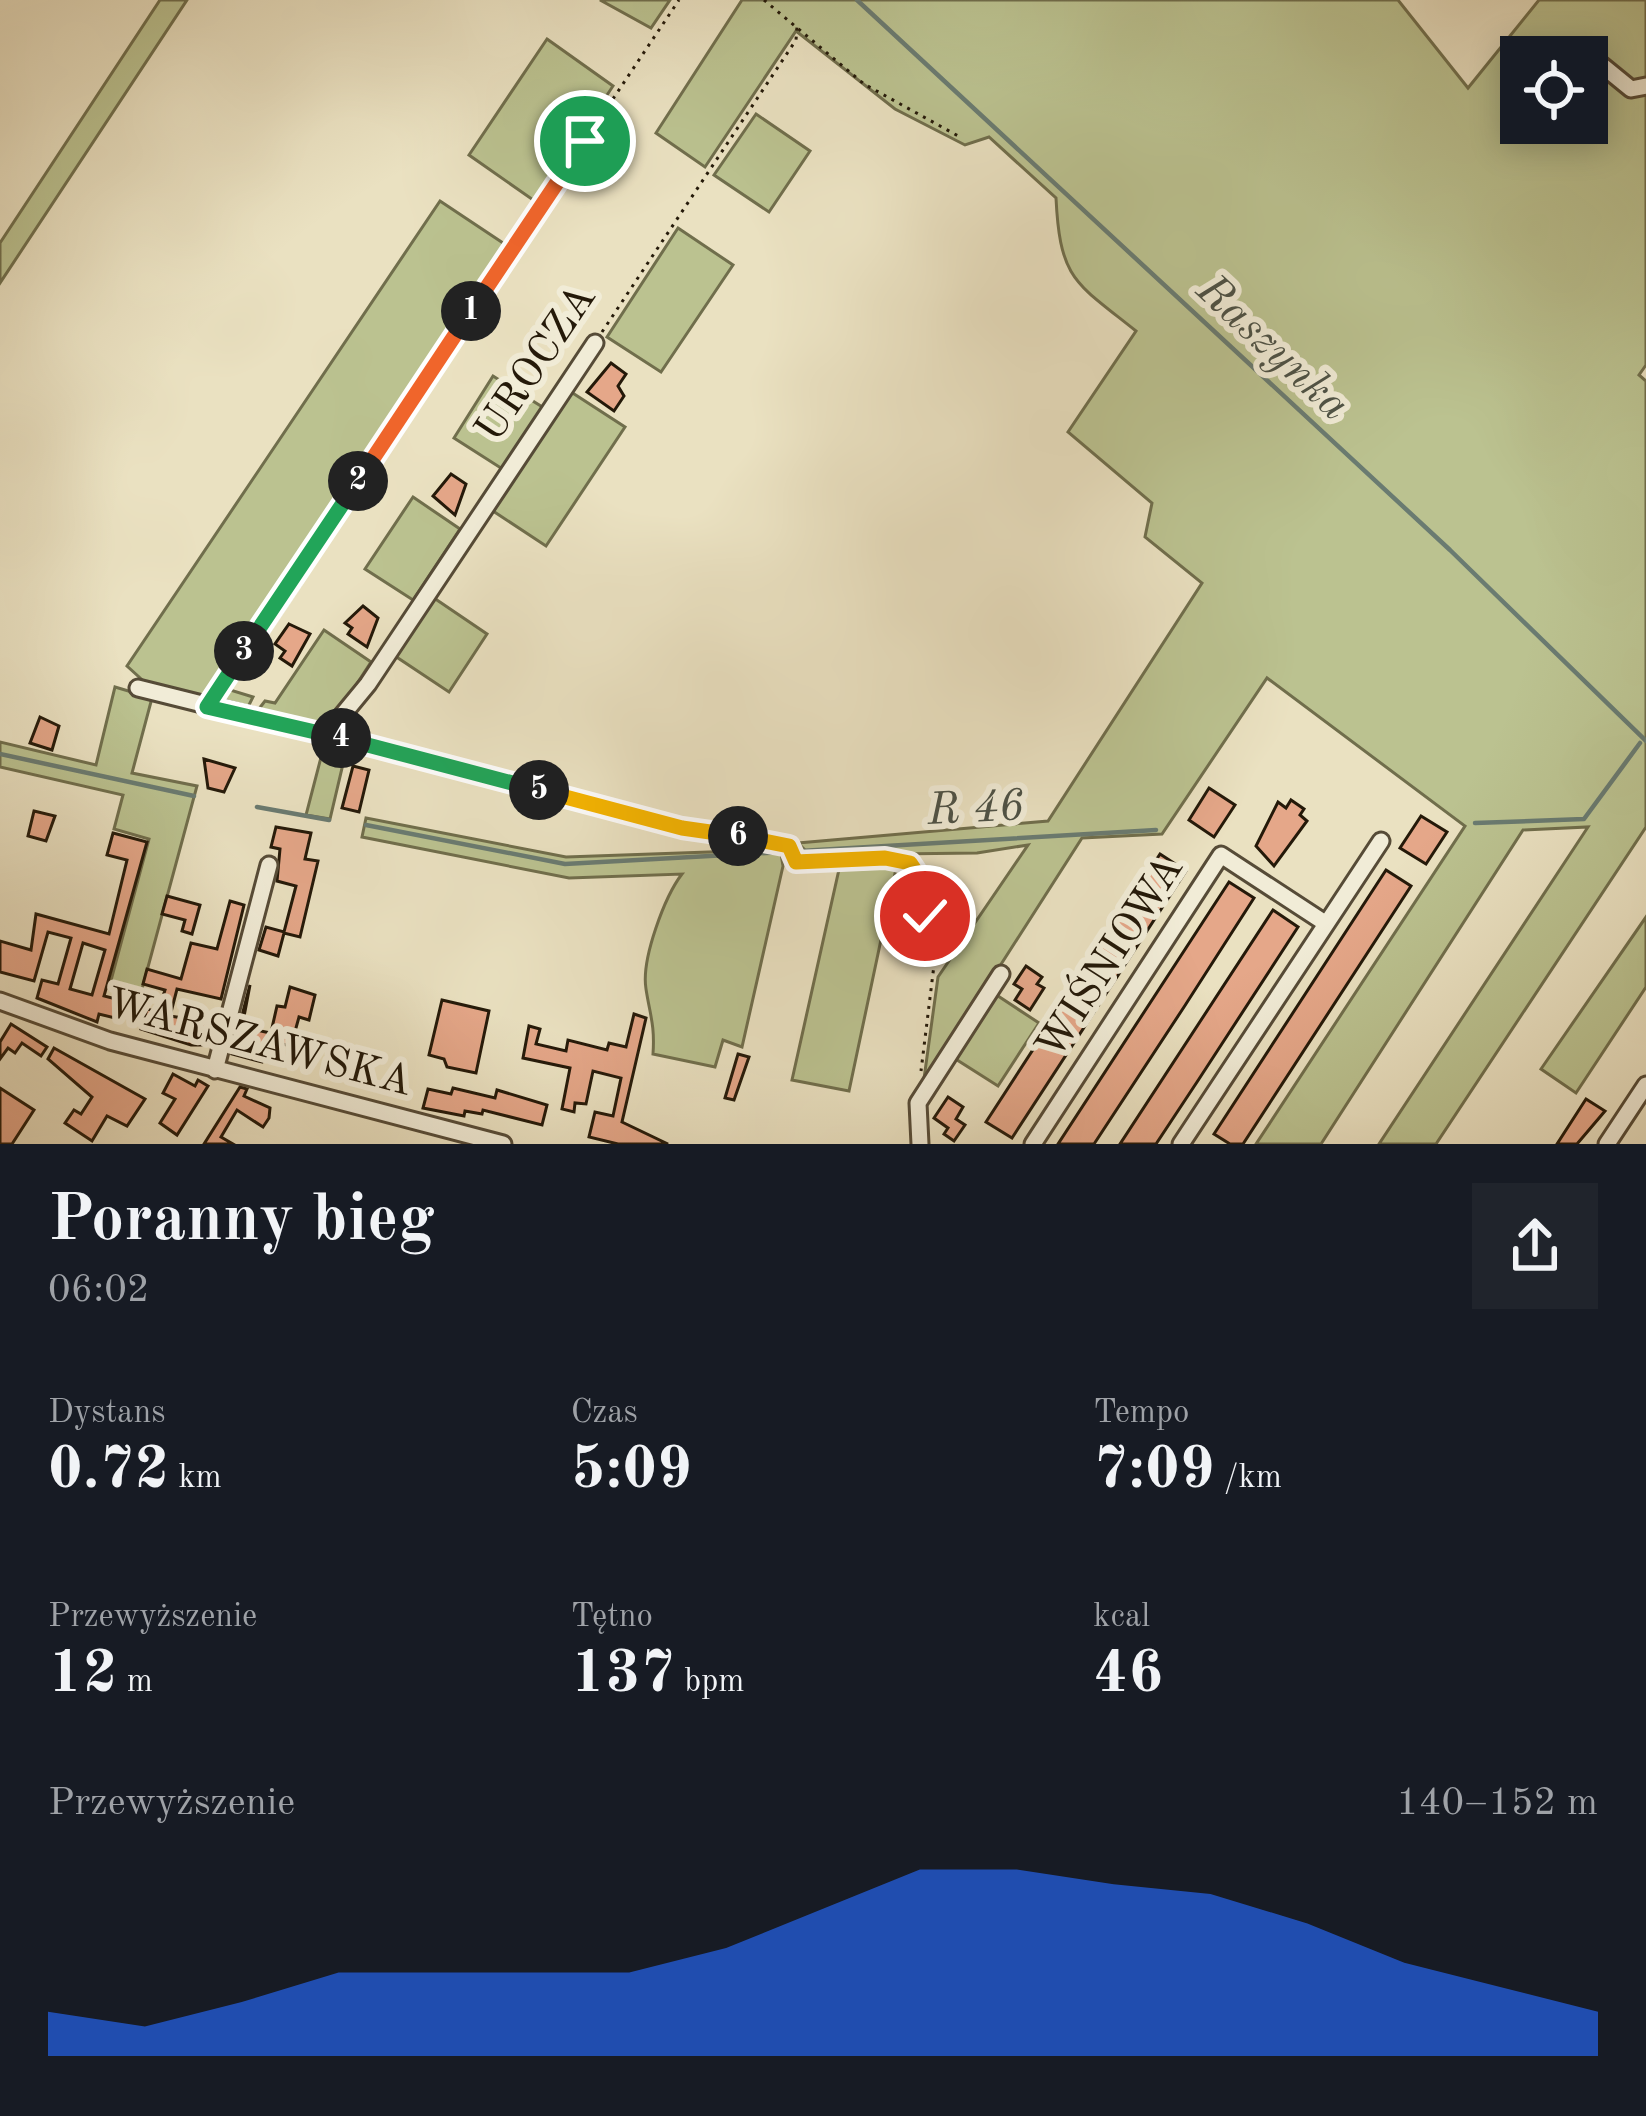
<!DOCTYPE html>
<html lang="pl">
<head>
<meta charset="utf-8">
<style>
  body { margin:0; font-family:"Old Standard TT",serif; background:#20242c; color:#f1f3f6; height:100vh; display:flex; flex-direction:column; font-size:45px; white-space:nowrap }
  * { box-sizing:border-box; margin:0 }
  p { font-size:39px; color:#9ea1a6 }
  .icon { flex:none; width:66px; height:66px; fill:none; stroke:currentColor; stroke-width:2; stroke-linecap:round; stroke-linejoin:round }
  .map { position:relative; height:1144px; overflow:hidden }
  .sheet { display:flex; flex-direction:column; background:#171b24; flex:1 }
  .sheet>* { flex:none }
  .buttons { position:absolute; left:1500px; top:36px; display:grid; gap:24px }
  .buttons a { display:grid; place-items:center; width:108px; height:108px; border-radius:0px; background:#171b24; box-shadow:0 6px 30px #0003; font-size:60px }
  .pin { position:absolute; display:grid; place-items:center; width:102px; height:102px; color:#fff; margin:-51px; border:6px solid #fff; border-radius:50%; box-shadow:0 3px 12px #0007 }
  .km { position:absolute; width:60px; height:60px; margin:-30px; border-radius:50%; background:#222; color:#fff; font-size:33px; line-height:60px; text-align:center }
  .round { display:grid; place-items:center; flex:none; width:126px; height:126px; border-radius:0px; background:#20242c }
  .summary { display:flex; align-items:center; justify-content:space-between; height:204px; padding:0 48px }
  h1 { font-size:66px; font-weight:600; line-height:90px }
  .figures { display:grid; grid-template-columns:repeat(3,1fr); gap:18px; height:204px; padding:12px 48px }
  .figures div { display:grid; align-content:center }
  .figures b { font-size:60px; font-weight:600 }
  .figures small { font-size:33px; font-weight:400 }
  .figures p { font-size:33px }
  .chart { height:336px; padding:24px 48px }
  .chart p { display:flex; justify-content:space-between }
  .chart svg { width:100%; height:216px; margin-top:12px; fill:#2563eb; opacity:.7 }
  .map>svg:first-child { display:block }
  .green { fill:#bbc290; stroke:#706e4c; stroke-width:3; fill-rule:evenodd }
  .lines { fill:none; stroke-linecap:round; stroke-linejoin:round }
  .stream { stroke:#6a7b71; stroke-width:4.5 }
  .building { fill:#e5a789; stroke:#241909; stroke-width:3; fill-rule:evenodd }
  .minor-casing { stroke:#564b37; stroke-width:21 }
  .path { stroke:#241909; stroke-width:3; stroke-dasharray:3 6; stroke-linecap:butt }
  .minor { stroke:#f1ecd7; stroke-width:15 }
  .split-1-casing { stroke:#fff; stroke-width:24 }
  .split-2-casing { stroke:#fff; stroke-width:24 }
  .split-3-casing { stroke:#fff; stroke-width:24 }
  .split-4-casing { stroke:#fff; stroke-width:24 }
  .split-5-casing { stroke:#fff; stroke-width:24 }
  .split-6-casing { stroke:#fff; stroke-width:24 }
  .split-7-casing { stroke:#fff; stroke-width:24 }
  .split-1 { stroke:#f0652b; stroke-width:15 }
  .split-2 { stroke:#f0652b; stroke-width:15 }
  .split-3 { stroke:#22a559; stroke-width:15 }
  .split-4 { stroke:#22a559; stroke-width:15 }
  .split-5 { stroke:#22a559; stroke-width:15 }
  .split-6 { stroke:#f5b400; stroke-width:15 }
  .split-7 { stroke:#f5b400; stroke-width:15 }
  .labels { text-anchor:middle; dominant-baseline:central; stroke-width:12; stroke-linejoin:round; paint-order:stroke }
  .street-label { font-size:42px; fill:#241909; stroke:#f1ecd7 }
  .water-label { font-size:45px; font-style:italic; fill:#4d5246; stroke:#f1ecd7 }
</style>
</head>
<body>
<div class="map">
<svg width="1646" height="1144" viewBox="0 0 1646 1144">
  <rect width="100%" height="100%" fill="#eae1c1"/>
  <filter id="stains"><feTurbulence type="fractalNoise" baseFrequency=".00167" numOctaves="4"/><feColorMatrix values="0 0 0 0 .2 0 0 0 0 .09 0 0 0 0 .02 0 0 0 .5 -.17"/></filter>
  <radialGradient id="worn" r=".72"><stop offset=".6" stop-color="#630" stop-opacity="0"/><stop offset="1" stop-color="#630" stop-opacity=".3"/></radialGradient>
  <!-- green -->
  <g class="green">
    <path d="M 160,0 L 187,0 L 0,283 L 0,243 Z"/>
    <path d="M 600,0 L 670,0 L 651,28 Z"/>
    <path d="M 742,0 L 1398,0 L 1468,88 L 1539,0 L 1646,0 L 1646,365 L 1639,375 L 1646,381 L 1646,827 L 1436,1144 L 1379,1144 L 1588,827 L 1523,830 L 1321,1144 L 1256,1144 L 1465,826 L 1267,678 L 1162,834 L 1082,838 L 923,1086 L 938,977 L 1028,845 L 977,853 L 810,855 L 798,843 L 1048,821 L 1202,583 L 1145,537 L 1152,503 L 1068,432 L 1136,331 C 1075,282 1060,280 1056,198 L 989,137 L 965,145 L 895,109 L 796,31 L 705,167 L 656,133 ZM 1521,57 L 1587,57 L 1587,123 L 1521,123 Z"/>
    <path d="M 547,39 L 613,86 L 536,202 L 469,155 Z"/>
    <path d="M 756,114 L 810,151 L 769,212 L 714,175 Z"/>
    <path d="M 440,201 L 506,245 L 210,693 L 199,699 L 149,686 L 127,666 Z"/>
    <path d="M 678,228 L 733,265 L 661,372 L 607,337 Z"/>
    <path d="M 493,376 L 544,408 L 504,470 L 454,438 Z"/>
    <path d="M 568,390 L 625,427 L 546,546 L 490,509 Z"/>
    <path d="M 413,497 L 460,529 L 413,600 L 365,569 Z"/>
    <path d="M 295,581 L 301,584 L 230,690 L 253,697 L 246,711 L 216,702 Z"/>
    <path d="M 431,596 L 487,634 L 449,692 L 392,654 Z"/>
    <path d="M 324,630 L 371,662 L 332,722 L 318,728 L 258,710 L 265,701 L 275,703 Z"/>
    <path d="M 115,687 L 152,698 L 132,773 L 197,786 L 141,993 L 110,984 L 149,839 L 114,829 L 123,795 L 0,767 L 0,742 L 96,765 Z"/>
    <path d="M 325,742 L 347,747 L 330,819 L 306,815 Z"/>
    <path d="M 366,818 L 566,857 L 737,851 L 740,840 L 780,847 L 783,866 L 742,1047 L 723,1040 L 715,1067 L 653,1054 C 655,1025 650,1015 646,989 C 641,959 665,896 682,874 L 569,878 L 362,837 Z"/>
    <path d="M 897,864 L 849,1091 L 792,1080 L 840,865 Z"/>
    <path d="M 1646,917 L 1646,987 L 1576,1093 L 1541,1069 Z"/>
    <path d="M 995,994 L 1039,1023 L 998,1086 L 954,1058 Z"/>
  </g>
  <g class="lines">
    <!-- stream -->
    <g class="stream">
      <path d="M 857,0 L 1450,550 L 1646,741"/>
      <path d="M 0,754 L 194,796"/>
      <path d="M 257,807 L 329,820"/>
      <path d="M 1475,823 L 1584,819 L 1640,743"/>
      <path d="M 366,825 L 565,864 L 783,852"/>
      <path d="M 800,851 L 1156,830"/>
    </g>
  </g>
  <!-- building -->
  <g class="building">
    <path d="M 611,363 L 626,374 L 618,386 L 624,396 L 614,411 L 587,392 Z"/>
    <path d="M 451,474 L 466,484 L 455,515 L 433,496 Z"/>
    <path d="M 363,606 L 378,618 L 367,647 L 348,634 L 352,628 L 345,623 Z"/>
    <path d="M 289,624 L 310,634 L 292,666 L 280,658 L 285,651 L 275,644 Z"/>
    <path d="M 40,717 L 59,726 L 52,750 L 30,743 Z"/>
    <path d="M 204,759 L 235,768 L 224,792 L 208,788 Z"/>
    <path d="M 353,766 L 369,770 L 359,812 L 342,808 Z"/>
    <path d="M 1209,788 L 1235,805 L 1214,837 L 1189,820 Z"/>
    <path d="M 1291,800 L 1304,809 L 1300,815 L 1307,821 L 1274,866 L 1256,846 L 1278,802 L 1286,808 Z"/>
    <path d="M 34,811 L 55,816 L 46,841 L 28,836 Z"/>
    <path d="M 1421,816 L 1447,832 L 1426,864 L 1400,848 Z"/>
    <path d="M 276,827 L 311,833 L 305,859 L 318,861 L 300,937 L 284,933 L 278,956 L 259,950 L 266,927 L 284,932 L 296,886 L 277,881 L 280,849 L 271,847 Z"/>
    <path d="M 113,833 L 147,842 L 104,996 L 124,1001 L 119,1019 L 99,1014 L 97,1022 L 37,998 L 42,980 L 58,984 L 71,938 L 48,932 L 34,981 L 0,972 L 0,941 L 31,950 L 36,914 L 109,934 L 127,860 L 107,855 ZM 83,943 L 105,950 L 92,995 L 70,989 Z"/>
    <path d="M 1160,854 L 1186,871 L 1012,1138 L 986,1122 Z"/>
    <path d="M 1386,870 L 1411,886 L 1243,1144 L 1230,1144 L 1214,1134 Z"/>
    <path d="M 1229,882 L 1254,898 L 1184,1007 L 1094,1144 L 1058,1144 Z"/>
    <path d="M 167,896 L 200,905 L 192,934 L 182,931 L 185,920 L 162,914 Z"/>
    <path d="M 230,901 L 244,905 L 221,999 L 177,989 L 170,1016 L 215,1023 L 209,1045 L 191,1045 L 141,1029 L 147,1009 L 158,1012 L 165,990 L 143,984 L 147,969 L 181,979 L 191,943 L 217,949 Z"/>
    <path d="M 1273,910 L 1298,927 L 1199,1079 L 1156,1144 L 1120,1144 Z"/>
    <path d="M 1026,966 L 1042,977 L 1037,984 L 1044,988 L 1030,1010 L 1015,1000 L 1022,989 L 1014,984 Z"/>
    <path d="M 250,985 L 242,1027 L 270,1033 L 262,1062 L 232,1054 Z"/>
    <path d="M 290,987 L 315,995 L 309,1020 L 299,1017 L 291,1046 L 269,1041 L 277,1006 L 285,1007 Z"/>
    <path d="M 442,1000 L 489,1011 L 476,1073 L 447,1067 L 444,1059 L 429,1055 Z"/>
    <path d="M 634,1014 L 646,1018 L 622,1122 L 668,1144 L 618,1144 L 589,1137 L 595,1112 L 613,1116 L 621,1078 L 593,1071 L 586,1104 L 575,1103 L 574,1112 L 562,1109 L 570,1068 L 523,1058 L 529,1026 L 540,1029 L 536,1044 L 566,1051 L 568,1040 L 607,1050 L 609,1043 L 626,1047 Z"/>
    <path d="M 11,1024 L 47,1047 L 41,1056 L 22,1043 L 15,1053 L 8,1048 L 0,1059 L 0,1042 Z"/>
    <path d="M 54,1048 L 145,1099 L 127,1126 L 107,1116 L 92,1141 L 65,1123 L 74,1110 L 81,1114 L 92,1097 L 48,1059 Z"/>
    <path d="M 738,1054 L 749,1057 L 734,1100 L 725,1098 Z"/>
    <path d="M 173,1074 L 195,1086 L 198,1080 L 208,1086 L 177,1135 L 160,1123 L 175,1099 L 163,1093 Z"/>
    <path d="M 240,1087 L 247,1089 L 244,1096 L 270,1108 L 269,1118 L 263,1127 L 237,1110 L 221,1137 L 233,1144 L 204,1144 Z"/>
    <path d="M 0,1088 L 34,1110 L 12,1144 L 0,1144 Z"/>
    <path d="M 453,1088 L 495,1098 L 497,1090 L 547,1105 L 542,1125 L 483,1110 L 482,1114 L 465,1111 L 464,1116 L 423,1108 L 428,1089 L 451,1094 Z"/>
    <path d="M 948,1097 L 963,1107 L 956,1119 L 965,1125 L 954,1141 L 944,1134 L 948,1128 L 934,1118 Z"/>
    <path d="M 1586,1099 L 1605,1111 L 1577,1144 L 1557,1144 Z"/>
  </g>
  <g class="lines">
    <defs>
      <g id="minor">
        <path d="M 1582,49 L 1631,89 L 1646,86"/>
        <path d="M 138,688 L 383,749"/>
        <path d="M 326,735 L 368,684 L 595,343"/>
        <path d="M 0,1001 L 110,1041 L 503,1144"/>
        <path d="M 215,1070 L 269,865"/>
        <path d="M 920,1144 L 918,1103 L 1001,974"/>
        <path d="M 1033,1144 L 1221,855 L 1325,923"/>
        <path d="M 1181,1144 L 1381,841"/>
        <path d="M 1607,1144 L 1646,1085"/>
      </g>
    </defs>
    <!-- minor casing -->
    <use href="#minor" class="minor-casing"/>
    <!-- path -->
    <g class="path">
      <path d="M 764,0 L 864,84 L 960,137"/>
      <path d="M 602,332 L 796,40 L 797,27"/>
      <path d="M 218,690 L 679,0"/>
      <path d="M 397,752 L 682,828 L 775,842 L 789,846 L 796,862 L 885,858 L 910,863 L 924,884 L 935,957 L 921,1071"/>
    </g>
    <!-- minor -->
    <use href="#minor" class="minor"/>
  </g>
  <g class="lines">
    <defs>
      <path id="split-1" d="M 471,311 L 585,141"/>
      <path id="split-2" d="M 358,481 L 471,311"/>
      <path id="split-3" d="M 244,651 L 358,481"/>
      <path id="split-4" d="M 244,651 L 207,707 L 341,738"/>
      <path id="split-5" d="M 341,738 L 539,790"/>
      <path id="split-6" d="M 539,790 L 682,828 L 738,836"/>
      <path id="split-7" d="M 738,836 L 789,846 L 796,862 L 885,858 L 910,863 L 924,884 L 925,916"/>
    </defs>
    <!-- split-1 casing -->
    <use href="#split-1" class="split-1-casing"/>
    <!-- split-2 casing -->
    <use href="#split-2" class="split-2-casing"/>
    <!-- split-3 casing -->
    <use href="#split-3" class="split-3-casing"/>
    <!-- split-4 casing -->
    <use href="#split-4" class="split-4-casing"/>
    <!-- split-5 casing -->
    <use href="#split-5" class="split-5-casing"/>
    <!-- split-6 casing -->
    <use href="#split-6" class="split-6-casing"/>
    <!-- split-7 casing -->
    <use href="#split-7" class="split-7-casing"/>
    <!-- split-1 -->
    <use href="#split-1" class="split-1"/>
    <!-- split-2 -->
    <use href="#split-2" class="split-2"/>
    <!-- split-3 -->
    <use href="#split-3" class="split-3"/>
    <!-- split-4 -->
    <use href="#split-4" class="split-4"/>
    <!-- split-5 -->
    <use href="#split-5" class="split-5"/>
    <!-- split-6 -->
    <use href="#split-6" class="split-6"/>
    <!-- split-7 -->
    <use href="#split-7" class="split-7"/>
  </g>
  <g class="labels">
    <!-- street labels -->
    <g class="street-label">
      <text transform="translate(537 364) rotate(-56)">UROCZA</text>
      <text transform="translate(1111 958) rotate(-57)">WIŚNIOWA</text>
      <text transform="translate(259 1044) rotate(15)">WARSZAWSKA</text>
    </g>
    <!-- water labels -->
    <g class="water-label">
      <text transform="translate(1272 349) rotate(43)">Raszynka</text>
      <text transform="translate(976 810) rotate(-3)">R 46</text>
    </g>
  </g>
  <rect width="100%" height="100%" filter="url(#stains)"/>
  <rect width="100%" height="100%" fill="url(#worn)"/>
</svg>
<div class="buttons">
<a><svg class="icon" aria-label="locate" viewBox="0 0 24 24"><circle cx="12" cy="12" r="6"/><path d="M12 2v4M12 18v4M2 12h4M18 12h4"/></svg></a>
</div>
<div class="pin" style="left:585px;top:141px;background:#1e9e55"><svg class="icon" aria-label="arrive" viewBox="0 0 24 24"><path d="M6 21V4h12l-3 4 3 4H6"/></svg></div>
<div class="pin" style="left:925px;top:916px;background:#d93025"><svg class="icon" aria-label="check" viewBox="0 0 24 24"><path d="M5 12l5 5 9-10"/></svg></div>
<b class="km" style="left:471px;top:311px">1</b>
<b class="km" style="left:358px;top:481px">2</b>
<b class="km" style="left:244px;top:651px">3</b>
<b class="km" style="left:341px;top:738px">4</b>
<b class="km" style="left:539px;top:790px">5</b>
<b class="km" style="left:738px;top:836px">6</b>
</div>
<section class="sheet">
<div class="summary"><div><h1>Poranny bieg</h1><p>06:02</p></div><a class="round"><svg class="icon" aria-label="share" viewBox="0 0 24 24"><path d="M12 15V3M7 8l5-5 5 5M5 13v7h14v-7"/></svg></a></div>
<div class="figures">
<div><p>Dystans</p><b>0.72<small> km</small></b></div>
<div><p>Czas</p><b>5:09</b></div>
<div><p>Tempo</p><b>7:09<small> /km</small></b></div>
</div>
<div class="figures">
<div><p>Przewyższenie</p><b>12<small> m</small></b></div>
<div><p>Tętno</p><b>137<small> bpm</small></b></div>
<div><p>kcal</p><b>46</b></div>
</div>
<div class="chart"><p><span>Przewyższenie</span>140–152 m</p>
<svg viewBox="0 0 160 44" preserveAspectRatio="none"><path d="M0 44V35L10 38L20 33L30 27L40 27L50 27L60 27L70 22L80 14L90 6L100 6L110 9L120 11L130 17L140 25L150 30L160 35V44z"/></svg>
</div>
</section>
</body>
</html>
